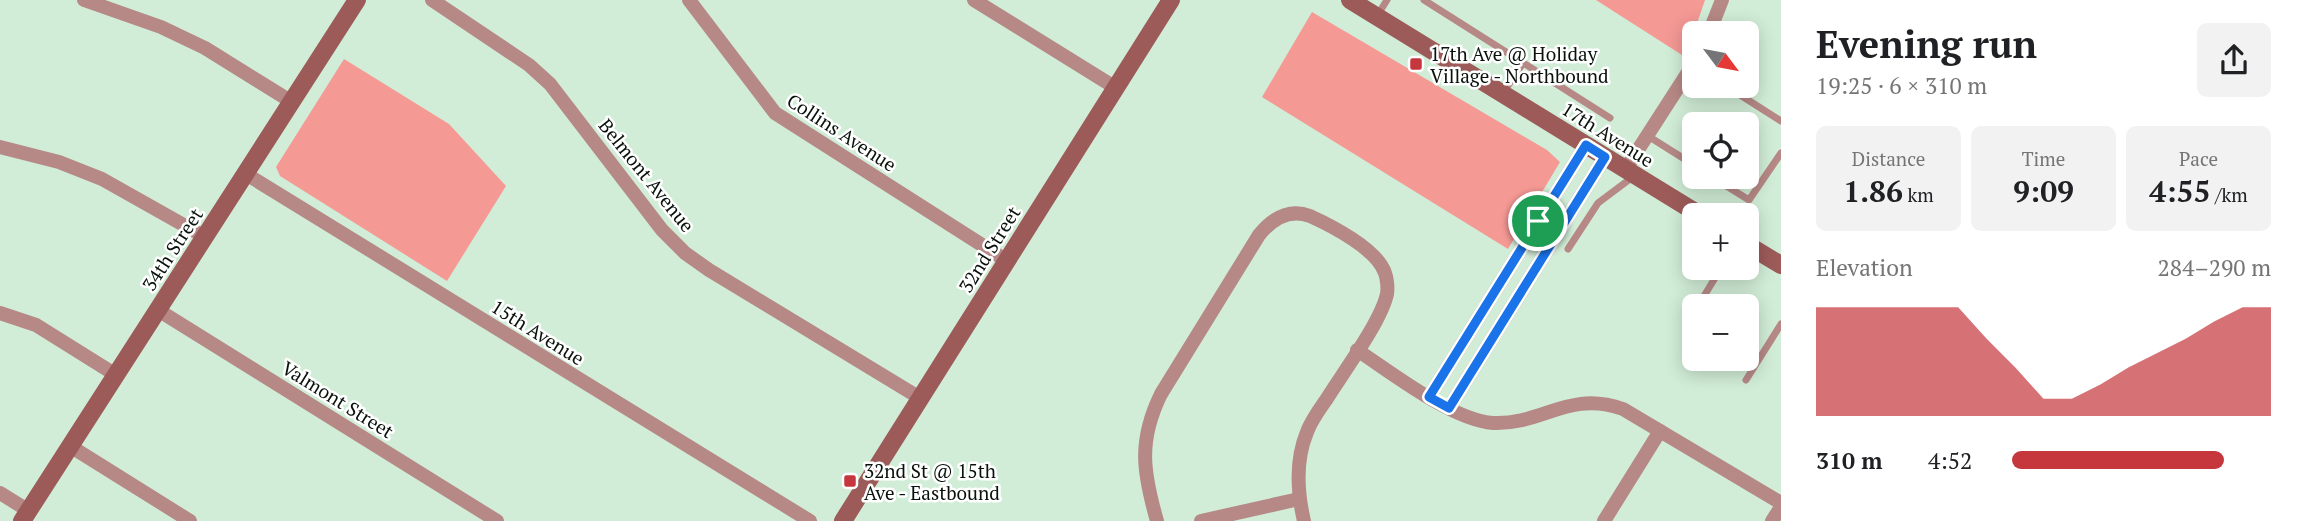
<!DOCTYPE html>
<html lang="en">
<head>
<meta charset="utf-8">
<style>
  body { margin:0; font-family:"PT Serif",serif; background:#f2f2f2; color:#202124; height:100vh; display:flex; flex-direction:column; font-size:26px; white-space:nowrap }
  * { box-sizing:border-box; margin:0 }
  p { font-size:23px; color:#757577 }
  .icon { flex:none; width:38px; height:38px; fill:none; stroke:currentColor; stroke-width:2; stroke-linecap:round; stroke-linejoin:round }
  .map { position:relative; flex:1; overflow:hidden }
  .drawer { display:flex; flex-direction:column; background:#fff; width:525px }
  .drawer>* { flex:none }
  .needle { width:46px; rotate:122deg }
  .tools { position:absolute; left:1682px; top:21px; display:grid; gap:14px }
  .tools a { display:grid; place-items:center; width:77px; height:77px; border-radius:10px; background:#fff; box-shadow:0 4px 18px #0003; font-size:35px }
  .pin { position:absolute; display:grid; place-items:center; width:60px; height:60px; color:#fff; margin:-30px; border:4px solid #fff; border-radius:50%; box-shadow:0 2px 7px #0007 }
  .round { display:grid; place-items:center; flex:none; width:74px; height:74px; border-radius:10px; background:#f2f2f2 }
  .headline { display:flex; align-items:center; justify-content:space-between; height:119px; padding:0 35px }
  h1 { font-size:38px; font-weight:600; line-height:52px }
  .metrics { display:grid; grid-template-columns:repeat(3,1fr); gap:10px; height:119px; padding:7px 35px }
  .metrics div { display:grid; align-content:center; border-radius:10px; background:#f2f2f2; text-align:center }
  .metrics b { font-size:30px; font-weight:600 }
  .metrics small { font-size:19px; font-weight:400 }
  .metrics p { font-size:19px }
  .chart { height:196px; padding:14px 35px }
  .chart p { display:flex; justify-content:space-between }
  .chart svg { width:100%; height:126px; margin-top:7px; fill:#c5363d; opacity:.7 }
  ul { padding:0 35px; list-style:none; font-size:23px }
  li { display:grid; grid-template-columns:112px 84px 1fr; align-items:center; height:52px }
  li i { height:18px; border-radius:9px; background:#c5363d }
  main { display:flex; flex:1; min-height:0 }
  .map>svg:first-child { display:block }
  .green { fill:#f59995 }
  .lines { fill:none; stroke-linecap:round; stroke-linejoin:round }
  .lane { stroke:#b68986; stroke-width:7 }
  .street { stroke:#b68986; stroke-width:14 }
  .secondary { stroke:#9c5b59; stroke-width:18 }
  .route-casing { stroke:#fff; stroke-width:14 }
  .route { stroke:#1a73e8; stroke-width:9 }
  .poi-dot { fill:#c5363d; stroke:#fff; stroke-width:2.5 }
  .labels { text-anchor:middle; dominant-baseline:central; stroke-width:5; stroke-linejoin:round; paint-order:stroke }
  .poi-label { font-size:19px; fill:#08120b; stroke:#fff; text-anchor:start }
  .street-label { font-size:19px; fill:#08120b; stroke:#fff }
</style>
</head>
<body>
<main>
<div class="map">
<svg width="1781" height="521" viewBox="0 0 1781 521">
  <rect width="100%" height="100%" fill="#d1edd7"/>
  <!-- green -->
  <g class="green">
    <path d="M 1596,0 L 1705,0 L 1693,35 L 1682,55 Z"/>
    <path d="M 1312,12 L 1547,150 L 1560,162 L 1508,249 L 1262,97 Z"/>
    <path d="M 344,59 L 449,124 L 506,186 L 447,281 L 280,176 L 276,167 Z"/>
  </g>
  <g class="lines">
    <!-- lane -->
    <g class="lane">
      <path d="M 1424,0 L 1610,118"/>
      <path d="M 1377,16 L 1387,0"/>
      <path d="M 1726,86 L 1781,121"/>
      <path d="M 1503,93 L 1523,63"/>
      <path d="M 1648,136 L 1694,165"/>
      <path d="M 1712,177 L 1749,200 L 1781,153"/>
      <path d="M 1568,249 L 1598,203 L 1634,176"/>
      <path d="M 1698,306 L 1721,268"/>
      <path d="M 1688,322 L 1694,312"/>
      <path d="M 1746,380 L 1781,324"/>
    </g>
    <!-- street -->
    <g class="street">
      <path d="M 84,0 L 161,27 L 205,48 L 292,102"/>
      <path d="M 432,0 L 529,65 L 550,84 L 662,230 L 685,253 L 709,270 L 920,398"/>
      <path d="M 689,0 L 775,113 L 1007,261"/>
      <path d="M 974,0 L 1116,88"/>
      <path d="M 1709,33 L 1722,0"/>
      <path d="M 0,147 L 59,162 L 102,179 L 205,237"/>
      <path d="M 1625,170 L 1694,63"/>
      <path d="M 246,174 L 810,521"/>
      <path d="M 158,310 L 497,521"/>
      <path d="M 0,313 L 36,325 L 116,375"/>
      <path d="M 1357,350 C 1392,373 1452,420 1493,423 C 1543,425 1568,390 1623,409 L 1781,503"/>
      <path d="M 1429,397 L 1586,145"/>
      <path d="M 1449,408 L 1605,157"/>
      <path d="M 70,446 L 190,521"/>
      <path d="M 0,493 L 29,511"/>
      <path d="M 1157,521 C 1143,472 1138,441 1161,394 L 1259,235 C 1272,219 1289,208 1310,216 C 1332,226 1377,249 1385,273 C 1387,278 1388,288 1387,294 C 1381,322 1342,374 1326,400 C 1319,410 1311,421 1307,432 C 1295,461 1297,491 1304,521"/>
      <path d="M 1201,521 L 1299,499"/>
      <path d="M 1604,521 L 1660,431"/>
      <path d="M 1772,521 L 1781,507"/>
    </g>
    <!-- secondary -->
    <g class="secondary">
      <path d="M 1350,0 L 1700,215"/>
      <path d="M 1746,244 L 1781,265"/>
      <path d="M 22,521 L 357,0"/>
      <path d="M 843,521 L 1171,0"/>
    </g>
  </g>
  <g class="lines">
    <defs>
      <path id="route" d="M 1586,145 L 1605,157 L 1449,408 L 1429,397 Z"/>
    </defs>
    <!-- route casing -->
    <use href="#route" class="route-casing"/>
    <!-- route -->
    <use href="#route" class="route"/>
  </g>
  <!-- markers -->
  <g class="poi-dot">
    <rect x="1409" y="57" width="14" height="14" rx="3.5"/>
    <rect x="843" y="474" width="14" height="14" rx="3.5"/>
  </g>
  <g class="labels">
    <!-- poi labels -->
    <g class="poi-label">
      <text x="1430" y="53">17th Ave @ Holiday<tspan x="1430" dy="22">Village - Northbound</tspan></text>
      <text x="864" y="470">32nd St @ 15th<tspan x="864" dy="22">Ave - Eastbound</tspan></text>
    </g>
    <!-- street labels -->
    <g class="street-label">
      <text transform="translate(842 132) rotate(33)">Collins Avenue</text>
      <text transform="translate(1608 134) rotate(32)">17th Avenue</text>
      <text transform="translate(647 175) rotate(51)">Belmont Avenue</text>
      <text transform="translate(172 249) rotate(-57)">34th Street</text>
      <text transform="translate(989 249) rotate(-58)">32nd Street</text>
      <text transform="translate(538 332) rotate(32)">15th Avenue</text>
      <text transform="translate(338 399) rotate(32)">Valmont Street</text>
    </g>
  </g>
</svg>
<div class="tools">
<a><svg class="needle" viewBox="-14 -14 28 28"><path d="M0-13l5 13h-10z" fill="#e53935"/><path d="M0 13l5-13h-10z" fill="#757577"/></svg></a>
<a><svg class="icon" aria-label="locate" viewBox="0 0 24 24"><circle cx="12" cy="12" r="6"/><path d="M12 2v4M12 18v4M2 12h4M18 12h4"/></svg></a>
<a>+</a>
<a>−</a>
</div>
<div class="pin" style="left:1538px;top:221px;background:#1e9e55"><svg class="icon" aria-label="arrive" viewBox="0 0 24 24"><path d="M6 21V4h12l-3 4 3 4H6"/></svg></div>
</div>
<section class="drawer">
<div class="headline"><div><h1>Evening run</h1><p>19:25 · 6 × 310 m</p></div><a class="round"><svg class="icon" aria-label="share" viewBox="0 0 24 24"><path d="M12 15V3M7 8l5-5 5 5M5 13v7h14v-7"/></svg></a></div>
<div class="metrics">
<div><p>Distance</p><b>1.86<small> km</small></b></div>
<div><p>Time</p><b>9:09</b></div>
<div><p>Pace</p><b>4:55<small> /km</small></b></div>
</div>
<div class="chart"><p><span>Elevation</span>284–290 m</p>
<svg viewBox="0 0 160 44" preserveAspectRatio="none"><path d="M0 44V6L10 6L20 6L30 6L40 6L50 6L60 17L70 27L80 38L90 38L100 33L110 27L120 22L130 17L140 11L150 6L160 6V44z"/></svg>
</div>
<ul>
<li><b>310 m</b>4:52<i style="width:82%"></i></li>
</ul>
</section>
</main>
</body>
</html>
